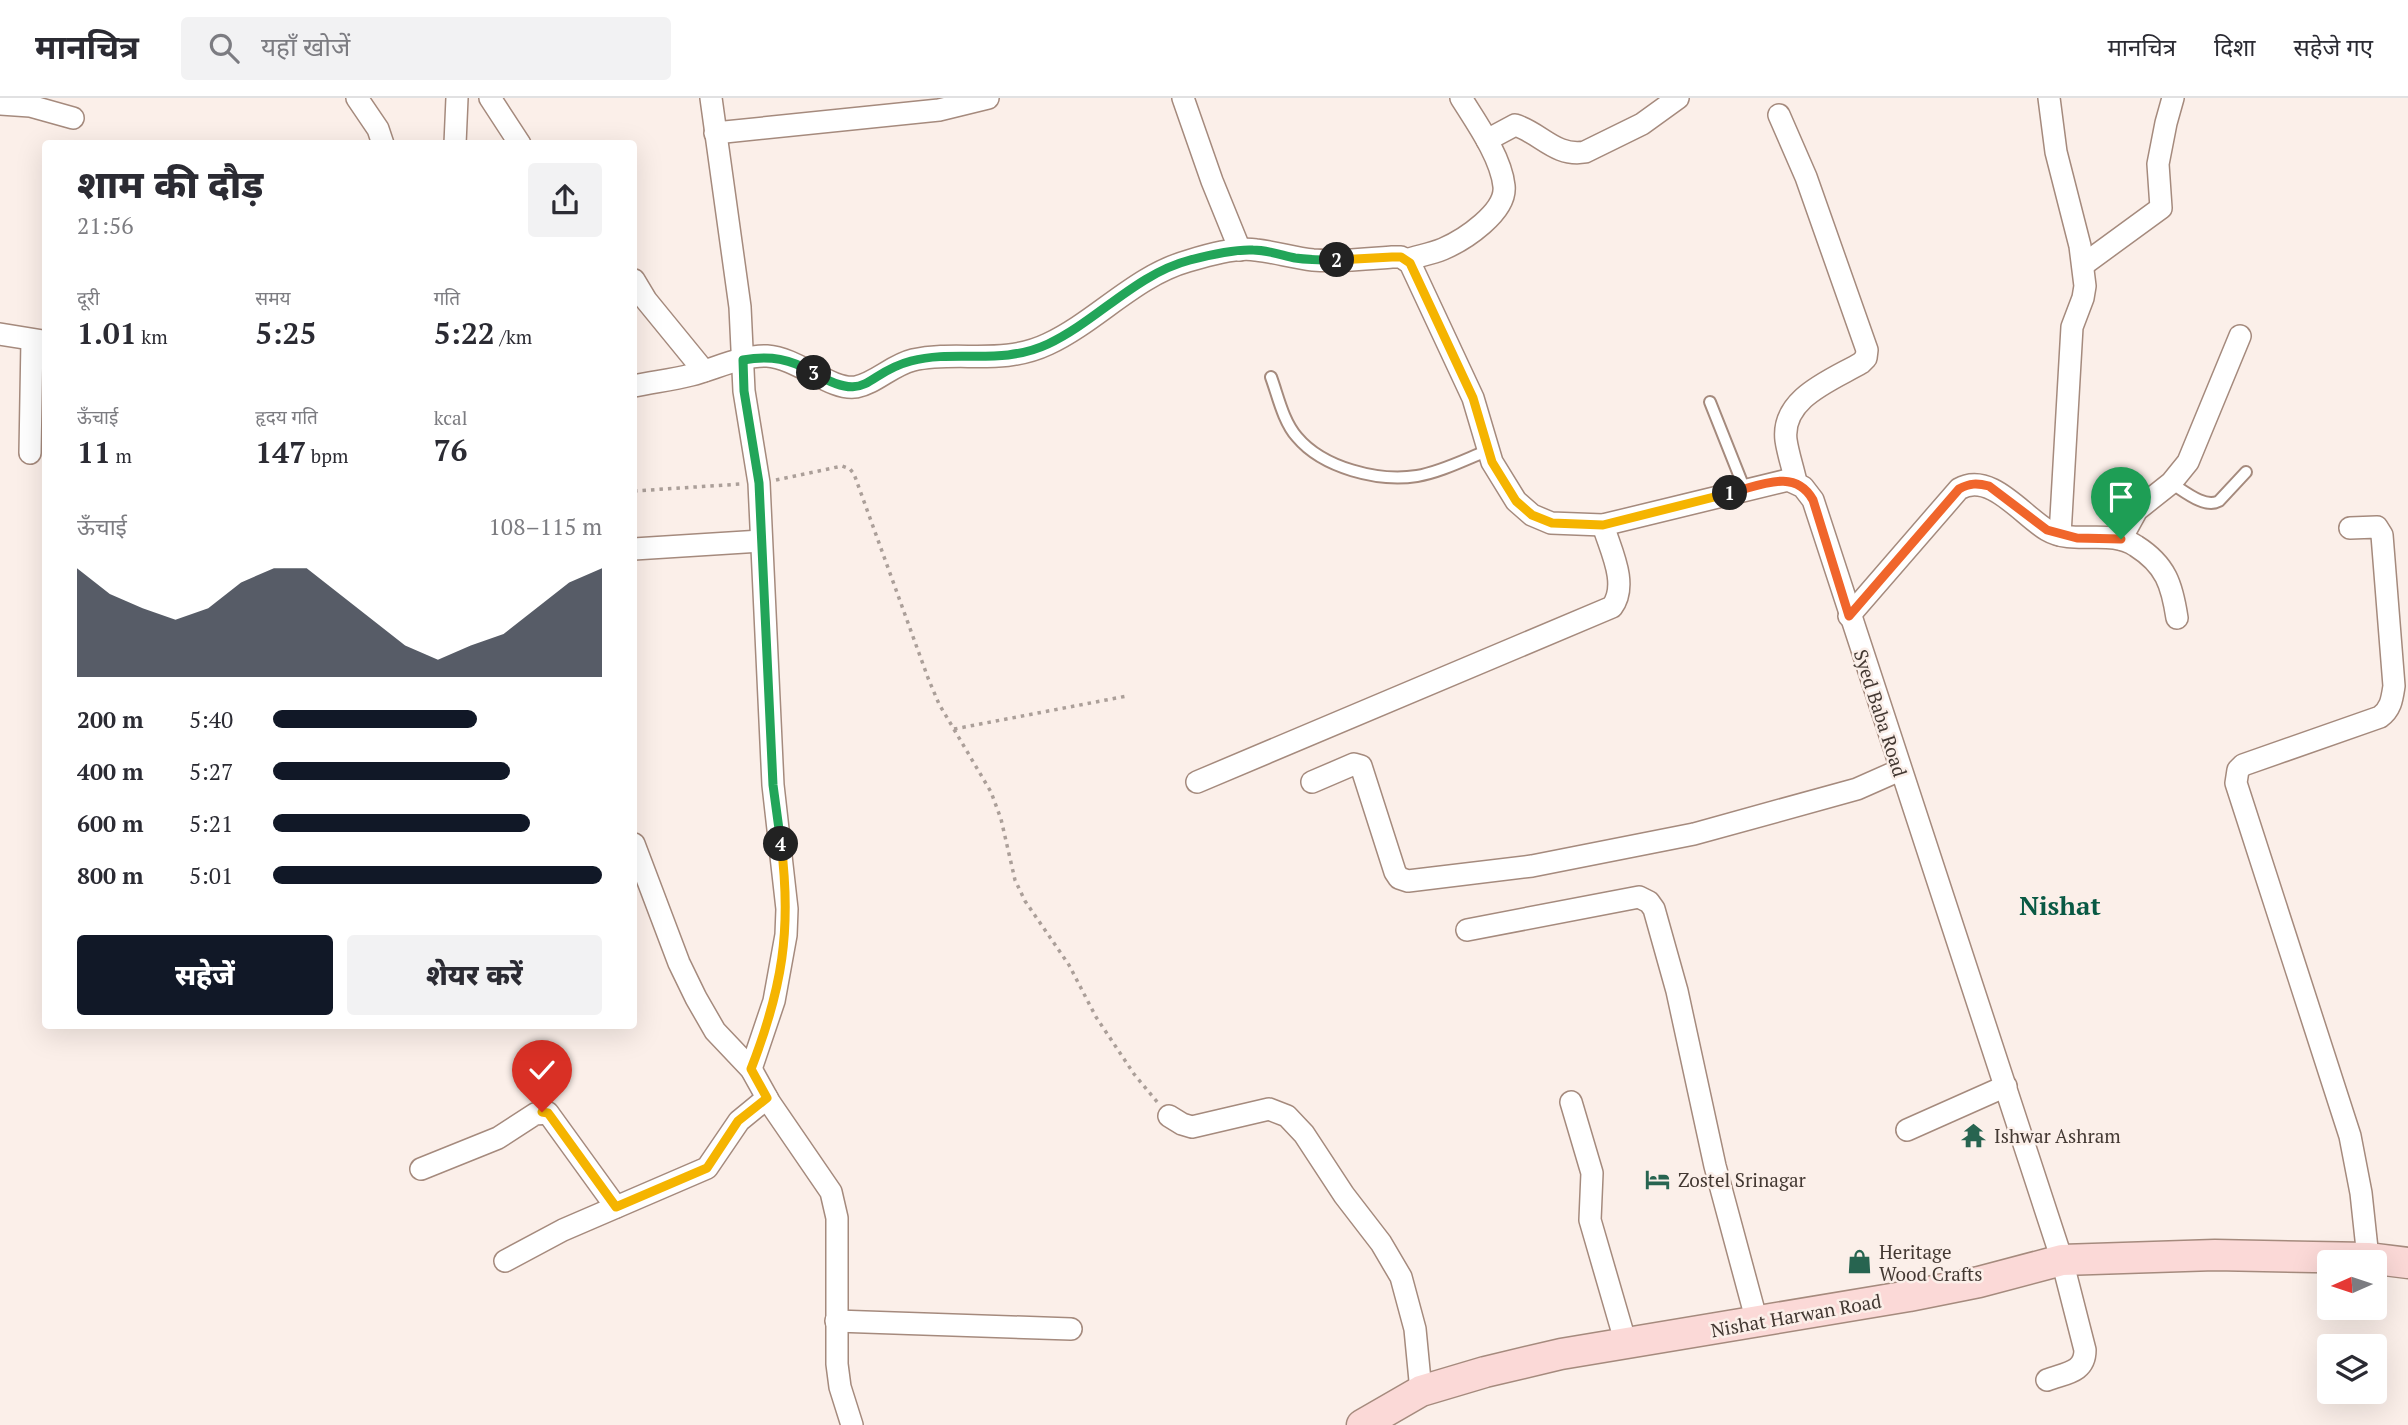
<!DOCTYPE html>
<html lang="hi">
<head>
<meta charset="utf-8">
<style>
  body { margin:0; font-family:"PT Serif","Noto Sans Devanagari",serif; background:#f2f2f3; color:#2b2b33; height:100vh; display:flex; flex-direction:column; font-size:26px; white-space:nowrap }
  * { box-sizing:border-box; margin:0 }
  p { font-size:23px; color:#7c7c81 }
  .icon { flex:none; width:38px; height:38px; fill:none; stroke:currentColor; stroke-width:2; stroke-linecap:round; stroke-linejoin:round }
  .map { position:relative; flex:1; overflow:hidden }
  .drawer { position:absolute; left:42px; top:42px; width:595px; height:889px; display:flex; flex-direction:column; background:#fff; border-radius:7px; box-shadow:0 7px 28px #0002 }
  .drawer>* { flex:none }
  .needle { width:46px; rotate:267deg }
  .fabs { position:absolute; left:2317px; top:1152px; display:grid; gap:14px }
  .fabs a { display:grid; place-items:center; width:70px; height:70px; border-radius:7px; background:#fff; box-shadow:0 7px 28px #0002; font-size:35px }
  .pin { position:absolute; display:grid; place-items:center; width:60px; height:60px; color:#fff; margin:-72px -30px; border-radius:50% 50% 50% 0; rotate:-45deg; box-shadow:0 0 7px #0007 }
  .pin .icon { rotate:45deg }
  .km { position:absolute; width:35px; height:35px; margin:-18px; border-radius:50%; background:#222; color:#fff; font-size:19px; line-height:35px; text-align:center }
  .round { display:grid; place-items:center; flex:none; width:74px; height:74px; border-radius:7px; background:#f2f2f3 }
  .headline { display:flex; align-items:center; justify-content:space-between; height:119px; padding:0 35px }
  h1 { font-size:38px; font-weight:800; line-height:52px }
  .stats { display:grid; grid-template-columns:repeat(3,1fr); gap:10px; height:119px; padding:7px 35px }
  .stats div { display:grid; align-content:center }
  .stats b { font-size:30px; font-weight:800 }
  .stats small { font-size:19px; font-weight:400 }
  .stats p { font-size:19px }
  .chart { height:196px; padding:14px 35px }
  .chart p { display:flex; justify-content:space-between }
  .chart svg { width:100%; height:126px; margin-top:7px; fill:#111827; opacity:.7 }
  .cta { display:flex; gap:14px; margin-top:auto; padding:14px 35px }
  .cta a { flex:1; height:80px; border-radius:7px; background:#111827; color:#fff; font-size:28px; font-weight:800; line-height:80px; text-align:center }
  .cta a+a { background:#f2f2f3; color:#2b2b33 }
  ul { padding:0 35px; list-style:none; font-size:23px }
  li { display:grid; grid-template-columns:112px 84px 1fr; align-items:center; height:52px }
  li i { height:18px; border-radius:9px; background:#111827 }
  header { display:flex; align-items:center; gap:42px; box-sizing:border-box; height:98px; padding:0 35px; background:#fff; border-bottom:2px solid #e1e1e2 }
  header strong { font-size:33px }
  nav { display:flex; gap:38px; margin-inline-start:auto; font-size:24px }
  .search { width:490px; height:63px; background:#f2f2f3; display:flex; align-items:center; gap:18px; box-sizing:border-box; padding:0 24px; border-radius:7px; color:#7c7c81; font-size:26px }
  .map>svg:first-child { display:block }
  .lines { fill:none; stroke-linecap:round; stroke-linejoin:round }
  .lane-casing { stroke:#a58a7d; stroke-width:14 }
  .street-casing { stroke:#a58a7d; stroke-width:24 }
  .secondary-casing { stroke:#a58a7d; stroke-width:33 }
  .path { stroke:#ab9f99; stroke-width:3.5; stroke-dasharray:3.5 5; stroke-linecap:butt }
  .lane { stroke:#fff; stroke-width:10 }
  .street { stroke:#fff; stroke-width:21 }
  .secondary { stroke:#fbd9d7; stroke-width:30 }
  .split-1-casing { stroke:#fff; stroke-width:14 }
  .split-2-casing { stroke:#fff; stroke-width:14 }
  .split-3-casing { stroke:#fff; stroke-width:14 }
  .split-4-casing { stroke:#fff; stroke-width:14 }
  .split-5-casing { stroke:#fff; stroke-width:14 }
  .split-1 { stroke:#f0652b; stroke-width:9 }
  .split-2 { stroke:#f5b400; stroke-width:9 }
  .split-3 { stroke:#22a559; stroke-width:9 }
  .split-4 { stroke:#22a559; stroke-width:9 }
  .split-5 { stroke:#f5b400; stroke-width:9 }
  .labels { text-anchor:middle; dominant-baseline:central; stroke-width:5; stroke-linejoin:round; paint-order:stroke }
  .street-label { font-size:19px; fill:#433832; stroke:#fbefe9 }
  .poi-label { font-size:19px; fill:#433832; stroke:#fbefe9; text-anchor:start }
  .district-label { font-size:26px; font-weight:bold; fill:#095944; stroke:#fbefe9 }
</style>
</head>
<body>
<header>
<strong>मानचित्र</strong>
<div class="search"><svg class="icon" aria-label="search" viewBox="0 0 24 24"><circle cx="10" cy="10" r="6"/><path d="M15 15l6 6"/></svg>यहाँ खोजें</div>
<nav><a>मानचित्र</a><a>दिशा</a><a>सहेजे गए</a></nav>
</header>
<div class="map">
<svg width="2408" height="1327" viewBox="0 0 2408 1327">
  <rect width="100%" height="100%" fill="#fbefe9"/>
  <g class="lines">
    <defs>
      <g id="lane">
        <path d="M 1271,279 C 1278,298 1283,323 1297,339 C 1323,370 1378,384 1417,378 C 1441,374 1466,361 1489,352"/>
        <path d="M 1710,304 L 1745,392"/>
        <path d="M 2171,385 C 2184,393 2205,411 2219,403 L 2246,374"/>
      </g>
      <g id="street">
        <path d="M 357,0 L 378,31 L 383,46"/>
        <path d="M 490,0 L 520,46"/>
        <path d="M 711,0 L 740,209 L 744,293 L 759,385 L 773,687 L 787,811 L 786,837 L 774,903 L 751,971"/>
        <path d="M 1183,0 L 1212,83 L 1240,152"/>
        <path d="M 2049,0 L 2056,54 L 2080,148 L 2085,188 L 2083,200 L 2072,229 L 2060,437"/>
        <path d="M 0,6 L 30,8 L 73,20"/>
        <path d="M 1779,17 L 1806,79 L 1867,252 L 1866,260 L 1861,265 C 1832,282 1781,300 1786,342 C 1788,356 1793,370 1796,384"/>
        <path d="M 715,35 L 939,12 L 988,0"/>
        <path d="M 1487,42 L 1515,27 C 1541,35 1555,59 1585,54 L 1642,26 L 1678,0"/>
        <path d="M 455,46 L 457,0"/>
        <path d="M 1406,162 C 1418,158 1431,156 1443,151 C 1464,142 1507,114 1504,88 C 1501,59 1476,24 1461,0"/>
        <path d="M 2083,167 L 2161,110 L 2158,66 L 2166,25 L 2173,0"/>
        <path d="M 634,182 L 646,202 L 704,273"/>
        <path d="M 0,236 L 43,243"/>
        <path d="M 634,288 C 652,284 672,282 691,277 C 715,271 742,257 767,258 C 798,260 831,293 856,289 C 876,285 892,267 913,262 C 959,252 1002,268 1048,246 C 1097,223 1135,178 1188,163 C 1208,157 1235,149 1256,152 C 1275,154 1294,160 1313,162 C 1339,164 1366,161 1392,159 L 1401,159 L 1410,165 L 1473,300 L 1492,364 L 1516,403 L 1532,417 L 1551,425 L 1603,427 L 1788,382 L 1803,389 L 1813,402 L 2062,1162 L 2085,1252 C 2085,1275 2065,1275 2047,1282"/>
        <path d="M 30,355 L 32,242"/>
        <path d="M 2350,430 L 2377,429 L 2382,437 L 2394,588 C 2392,601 2391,611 2380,619 L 2243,667 L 2238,672 L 2236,685 L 2350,1038 L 2361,1095 L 2368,1160"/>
        <path d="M 2121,441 L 2137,412 L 2171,385 L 2188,364 L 2240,238"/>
        <path d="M 634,451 L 761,443"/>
        <path d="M 1849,518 L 1959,391 C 1990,373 2022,417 2047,432 C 2074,448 2110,430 2136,448 C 2166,467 2172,487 2177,520"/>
        <path d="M 1197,684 L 1612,509 C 1629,486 1610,451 1603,427"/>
        <path d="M 1312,684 L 1354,666 L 1361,668 L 1395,774 L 1399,780 L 1408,783 L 1532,768 L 1694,736 L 1857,691 L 1900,672"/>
        <path d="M 634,746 L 679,865 L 696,900 L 715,933 L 751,971 L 770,1005 L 831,1094 L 837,1120 L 837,1266 L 840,1289 L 852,1327"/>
        <path d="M 1467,832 L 1639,799 L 1649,804 L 1654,811 L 1677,893 L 1715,1068 L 1757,1224"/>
        <path d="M 1571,1004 L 1592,1075 L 1590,1122 L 1626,1246"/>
        <path d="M 1169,1018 L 1182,1026 L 1192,1029 L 1269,1011 L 1287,1018 L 1304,1036 L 1344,1097 L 1381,1145 L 1401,1179 L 1415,1231 L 1421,1293"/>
        <path d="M 1907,1032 L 2006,988"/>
        <path d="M 421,1071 L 498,1040 L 535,1016 L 548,1015 L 616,1109"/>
        <path d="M 505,1163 L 563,1132 L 707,1070 L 739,1023 L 767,1000"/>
        <path d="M 836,1223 L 1071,1231"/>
      </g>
      <path id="secondary" d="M 1362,1327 L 1421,1293 L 1485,1274 L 1561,1256 L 1909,1198 L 1979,1184 L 2062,1162 L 2215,1157 L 2368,1160 L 2408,1165"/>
    </defs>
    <!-- lane casing -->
    <use href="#lane" class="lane-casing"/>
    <!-- street casing -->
    <use href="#street" class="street-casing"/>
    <!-- secondary casing -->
    <use href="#secondary" class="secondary-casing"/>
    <!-- path -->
    <g class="path">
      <path d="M 776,382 L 842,368 L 850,371 L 854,376 L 928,580 L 939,606 L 991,694 L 1001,721 L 1015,782 L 1025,803 L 1069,867 L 1096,919 L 1134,976 L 1158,1005"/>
      <path d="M 634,393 L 741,386"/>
      <path d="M 954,631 L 1127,598"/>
    </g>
    <!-- lane -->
    <use href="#lane" class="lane"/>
    <!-- street -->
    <use href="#street" class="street"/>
    <!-- secondary -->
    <use href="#secondary" class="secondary"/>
  </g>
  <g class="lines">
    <defs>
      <path id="split-1" d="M 1730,395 C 1759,388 1795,369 1813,402 L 1849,518 L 1959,391 C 1970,385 1977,385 1989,388 L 2047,432 L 2077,440 L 2121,441"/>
      <path id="split-2" d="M 1337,162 L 1392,159 L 1401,159 L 1410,165 L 1473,300 L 1492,364 L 1516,403 L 1532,417 L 1552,425 L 1603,427 L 1730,395"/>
      <path id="split-3" d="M 814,275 C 869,307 864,275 911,263 C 957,251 1001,268 1048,246 C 1097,223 1136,176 1190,162 C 1209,157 1233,151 1253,152 C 1267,152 1281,157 1295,160 C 1309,162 1323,162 1337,162"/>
      <path id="split-4" d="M 781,746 L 773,687 L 759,385 L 744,293 L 743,262 C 770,257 791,261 814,275"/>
      <path id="split-5" d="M 542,1014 L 548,1015 L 551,1019 L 616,1109 L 707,1070 L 738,1023 L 767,1000 L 751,971 C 782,891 792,832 781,746"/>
    </defs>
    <!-- split-1 casing -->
    <use href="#split-1" class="split-1-casing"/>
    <!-- split-2 casing -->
    <use href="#split-2" class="split-2-casing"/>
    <!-- split-3 casing -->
    <use href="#split-3" class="split-3-casing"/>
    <!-- split-4 casing -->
    <use href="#split-4" class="split-4-casing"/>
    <!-- split-5 casing -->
    <use href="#split-5" class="split-5-casing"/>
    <!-- split-1 -->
    <use href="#split-1" class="split-1"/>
    <!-- split-2 -->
    <use href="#split-2" class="split-2"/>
    <!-- split-3 -->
    <use href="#split-3" class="split-3"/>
    <!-- split-4 -->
    <use href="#split-4" class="split-4"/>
    <!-- split-5 -->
    <use href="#split-5" class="split-5"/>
  </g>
  <!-- icons -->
  <defs>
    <symbol id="temple-bare" viewBox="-9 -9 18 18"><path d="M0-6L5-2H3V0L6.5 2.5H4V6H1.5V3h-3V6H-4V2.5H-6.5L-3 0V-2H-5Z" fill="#276450" stroke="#fbefe9" stroke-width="2.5" paint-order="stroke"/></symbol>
    <symbol id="hotel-bare" viewBox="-9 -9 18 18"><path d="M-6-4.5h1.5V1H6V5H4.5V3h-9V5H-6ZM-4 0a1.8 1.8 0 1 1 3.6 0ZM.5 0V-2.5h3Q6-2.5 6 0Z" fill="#276450" stroke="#fbefe9" stroke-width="2.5" paint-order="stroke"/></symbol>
    <symbol id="shop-bare" viewBox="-9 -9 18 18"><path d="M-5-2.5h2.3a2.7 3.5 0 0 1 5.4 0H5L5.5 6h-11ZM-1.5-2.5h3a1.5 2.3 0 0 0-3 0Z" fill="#276450" stroke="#fbefe9" stroke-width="2.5" paint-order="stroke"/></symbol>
  </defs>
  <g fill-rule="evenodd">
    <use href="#temple-bare" x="1956" y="1020" width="35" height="35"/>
    <use href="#hotel-bare" x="1640" y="1064" width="35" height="35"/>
    <use href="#shop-bare" x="1842" y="1146" width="35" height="35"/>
  </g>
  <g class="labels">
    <!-- street labels -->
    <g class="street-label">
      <text transform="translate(1881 615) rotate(72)">Syed Baba Road</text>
      <text transform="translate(1796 1217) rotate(-10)">Nishat Harwan Road</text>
    </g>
    <!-- poi labels -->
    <g class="poi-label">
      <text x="1994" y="1037">Ishwar Ashram</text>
      <text x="1678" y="1081">Zostel Srinagar</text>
      <text x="1879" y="1153">Heritage<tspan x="1879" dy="22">Wood Crafts</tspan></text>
    </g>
    <!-- district labels -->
    <g class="district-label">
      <text x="2060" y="807">Nishat</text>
    </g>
  </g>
</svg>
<div class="fabs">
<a><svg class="needle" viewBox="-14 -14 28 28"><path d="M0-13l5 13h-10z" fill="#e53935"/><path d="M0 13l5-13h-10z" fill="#7c7c81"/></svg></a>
<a><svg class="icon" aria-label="layers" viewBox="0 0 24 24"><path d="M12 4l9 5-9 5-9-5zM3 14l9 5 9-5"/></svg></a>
</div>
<div class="pin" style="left:2121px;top:441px;background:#1e9e55"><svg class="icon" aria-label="arrive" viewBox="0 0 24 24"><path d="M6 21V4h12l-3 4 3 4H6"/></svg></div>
<div class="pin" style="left:542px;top:1014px;background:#d93025"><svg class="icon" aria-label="check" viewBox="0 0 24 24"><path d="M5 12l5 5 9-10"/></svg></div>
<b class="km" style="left:1730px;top:395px">1</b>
<b class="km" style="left:1337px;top:162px">2</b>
<b class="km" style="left:814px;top:275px">3</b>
<b class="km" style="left:781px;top:746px">4</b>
<section class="drawer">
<div class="headline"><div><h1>शाम की दौड़</h1><p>21:56</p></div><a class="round"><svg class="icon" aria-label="share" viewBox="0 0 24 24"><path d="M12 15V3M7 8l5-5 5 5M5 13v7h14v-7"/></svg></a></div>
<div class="stats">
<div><p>दूरी</p><b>1.01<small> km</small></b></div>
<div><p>समय</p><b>5:25</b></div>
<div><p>गति</p><b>5:22<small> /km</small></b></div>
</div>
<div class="stats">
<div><p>ऊँचाई</p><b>11<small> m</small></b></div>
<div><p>हृदय गति</p><b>147<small> bpm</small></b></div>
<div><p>kcal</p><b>76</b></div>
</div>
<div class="chart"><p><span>ऊँचाई</span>108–115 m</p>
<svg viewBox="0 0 160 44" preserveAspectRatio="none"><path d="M0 44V6L10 15L20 20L30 24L40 20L50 11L60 6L70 6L80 15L90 24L100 33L110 38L120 33L130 29L140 20L150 11L160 6V44z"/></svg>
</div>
<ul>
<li><b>200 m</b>5:40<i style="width:62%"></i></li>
<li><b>400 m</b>5:27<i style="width:72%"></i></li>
<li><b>600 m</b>5:21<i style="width:78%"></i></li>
<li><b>800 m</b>5:01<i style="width:100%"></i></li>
</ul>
<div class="cta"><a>सहेजें</a><a>शेयर करें</a></div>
</section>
</div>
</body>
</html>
